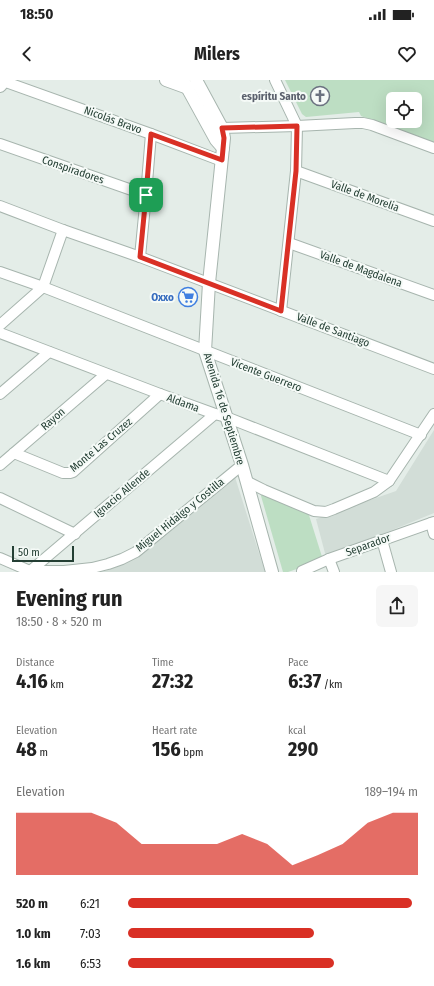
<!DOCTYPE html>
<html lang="en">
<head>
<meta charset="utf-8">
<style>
  body { margin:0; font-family:"Fira Sans Condensed",sans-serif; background:#f6f6f6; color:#222; height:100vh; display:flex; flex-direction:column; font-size:15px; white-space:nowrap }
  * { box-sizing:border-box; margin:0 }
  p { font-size:13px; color:#767676 }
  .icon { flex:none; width:22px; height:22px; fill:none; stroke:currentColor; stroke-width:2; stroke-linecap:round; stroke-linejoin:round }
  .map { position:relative; height:492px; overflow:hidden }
  .details { display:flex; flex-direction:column; background:#fff; flex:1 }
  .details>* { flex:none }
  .tools { position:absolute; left:386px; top:12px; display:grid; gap:8px }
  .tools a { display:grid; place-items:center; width:36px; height:36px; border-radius:6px; background:#fff; box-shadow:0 4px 16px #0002; font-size:20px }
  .scale { position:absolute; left:12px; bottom:10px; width:62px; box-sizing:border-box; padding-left:4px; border:2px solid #243f34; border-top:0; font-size:11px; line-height:14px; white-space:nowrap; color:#243f34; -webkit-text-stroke:3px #f5faf7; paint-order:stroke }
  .pin { position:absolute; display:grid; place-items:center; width:34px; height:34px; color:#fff; margin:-17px; border-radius:8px; box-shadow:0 2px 6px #0006 }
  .round { display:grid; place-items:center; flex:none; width:42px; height:42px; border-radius:6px; background:#f6f6f6 }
  .overview { display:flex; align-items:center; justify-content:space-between; height:68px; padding:0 16px }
  h1 { font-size:22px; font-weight:700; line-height:30px }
  .metrics { display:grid; grid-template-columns:repeat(3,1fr); gap:6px; height:68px; padding:4px 16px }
  .metrics div { display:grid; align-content:center }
  .metrics b { font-size:20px; font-weight:700 }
  .metrics small { font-size:11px; font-weight:400 }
  .metrics p { font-size:11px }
  .chart { height:112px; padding:8px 16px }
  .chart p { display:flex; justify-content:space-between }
  .chart svg { width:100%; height:72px; margin-top:4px; fill:#d93025; opacity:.7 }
  ul { padding:0 16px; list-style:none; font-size:13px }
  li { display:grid; grid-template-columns:64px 48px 1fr; align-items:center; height:30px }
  li i { height:10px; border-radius:5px; background:#d93025 }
  .status { display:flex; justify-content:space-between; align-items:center; height:28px; padding:0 20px; background:#fff; direction:ltr }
  .status svg { height:11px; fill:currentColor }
  header { display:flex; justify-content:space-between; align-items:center; height:52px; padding:0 16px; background:#fff; font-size:18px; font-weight:700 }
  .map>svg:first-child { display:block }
  .built { fill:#d2ddd7 }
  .green { fill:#bddec3; fill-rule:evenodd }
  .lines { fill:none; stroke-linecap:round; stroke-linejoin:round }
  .minor-casing { stroke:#a7b5ae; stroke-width:12 }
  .tertiary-casing { stroke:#a7b5ae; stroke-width:14 }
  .minor { stroke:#fff; stroke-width:10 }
  .tertiary { stroke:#fff; stroke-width:12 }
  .route-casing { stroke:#fff; stroke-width:8 }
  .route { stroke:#d93025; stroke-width:5 }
  .labels { text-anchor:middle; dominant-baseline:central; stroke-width:4; stroke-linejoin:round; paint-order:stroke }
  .worship-label { font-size:11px; font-weight:bold; fill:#5b616d; stroke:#f5faf7; text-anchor:end }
  .street-label { font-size:11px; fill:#243f34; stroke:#f5faf7 }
  .shop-label { font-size:11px; font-weight:bold; fill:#366cbe; stroke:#f5faf7; text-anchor:end }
</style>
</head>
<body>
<div class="status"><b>18:50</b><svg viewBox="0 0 49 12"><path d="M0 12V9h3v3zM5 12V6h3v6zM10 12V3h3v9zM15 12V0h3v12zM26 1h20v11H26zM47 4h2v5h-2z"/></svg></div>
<header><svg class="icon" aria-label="back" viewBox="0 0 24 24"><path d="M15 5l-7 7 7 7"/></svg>Milers<svg class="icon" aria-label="heart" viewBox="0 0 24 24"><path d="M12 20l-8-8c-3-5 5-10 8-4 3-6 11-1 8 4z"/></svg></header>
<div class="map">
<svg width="434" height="492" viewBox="0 0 434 492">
  <rect width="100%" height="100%" fill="#e4ede8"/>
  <!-- built -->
  <g class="built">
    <path d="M 434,350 L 434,433 L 326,477 L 316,439 L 396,411 Z"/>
    <path d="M 235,397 L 265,492 L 99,492 L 105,491 L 124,484 L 140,476 Z"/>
  </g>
  <!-- green -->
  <g class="green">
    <path d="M 285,0 L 434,0 L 434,64 L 361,36 L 359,32 L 306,37 L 302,34 ZM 393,19 L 415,19 L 415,41 L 393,41 Z"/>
    <path d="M 259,409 L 308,432 L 323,480 L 288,492 L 283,492 Z"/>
  </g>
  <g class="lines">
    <defs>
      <g id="minor">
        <path d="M 0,0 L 151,54 L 222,81"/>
        <path d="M 275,0 L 297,46 L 296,91 L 281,231"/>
        <path d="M 215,50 L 222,48 L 297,46 L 355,43 L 363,43 L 372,45 L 434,68"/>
        <path d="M 0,64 L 146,115"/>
        <path d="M 296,91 L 434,141"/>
        <path d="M 0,126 L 63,150 L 140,177 L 434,289"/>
        <path d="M 289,163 L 434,215"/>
        <path d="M 140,177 L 146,115 L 151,54"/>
        <path d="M 0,192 L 43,207 L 421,355"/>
        <path d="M 0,245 L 43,207 L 63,150"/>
        <path d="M 0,253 L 160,314 L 215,334 L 226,337 L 389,401"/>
        <path d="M 0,314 L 49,272"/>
        <path d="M 14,373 L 63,393 L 70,393 L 73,392 L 160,314"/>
        <path d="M 0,385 L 106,294"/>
        <path d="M 246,401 L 264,410 L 314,431 L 326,432 L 334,429 L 374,412 L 389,401 L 434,334"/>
        <path d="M 0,418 L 75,454"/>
        <path d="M 431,443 L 434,454"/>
        <path d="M 382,460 L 391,492"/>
        <path d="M 0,478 L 30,491 L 64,491 L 92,488 L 108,484 L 122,479 L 136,472 L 242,385"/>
        <path d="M 329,479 L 334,492"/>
        <path d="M 302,491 L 329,479 L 434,442"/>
        <path d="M 29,492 L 215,334"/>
      </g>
      <g id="tertiary">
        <path d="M 166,0 L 188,8"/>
        <path d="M 183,0 L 216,60 L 223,68"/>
        <path d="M 196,0 L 222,48 L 224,58 L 209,203 L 205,271 L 242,385 L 272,492"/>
        <path d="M 0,6 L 5,0"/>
      </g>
    </defs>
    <!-- minor casing -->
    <use href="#minor" class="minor-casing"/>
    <!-- tertiary casing -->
    <use href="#tertiary" class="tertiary-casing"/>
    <!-- minor -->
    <use href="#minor" class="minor"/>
    <!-- tertiary -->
    <use href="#tertiary" class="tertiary"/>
  </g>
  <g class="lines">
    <defs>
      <path id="route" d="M 297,46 L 296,91 L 281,231 L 140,177 L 146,115 L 151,54 L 222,80 L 224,58 L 222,48 Z"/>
    </defs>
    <!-- route casing -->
    <use href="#route" class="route-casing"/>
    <!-- route -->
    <use href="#route" class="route"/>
  </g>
  <!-- icons -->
  <defs>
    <symbol id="church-ring" viewBox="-11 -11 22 22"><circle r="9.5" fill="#f5faf7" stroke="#6b7280" stroke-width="1.5"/><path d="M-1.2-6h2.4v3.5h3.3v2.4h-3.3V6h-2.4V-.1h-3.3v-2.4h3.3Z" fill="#6b7280"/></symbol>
    <symbol id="supermarket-ring" viewBox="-11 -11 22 22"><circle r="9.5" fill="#f5faf7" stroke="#3f7fe0" stroke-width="1.5"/><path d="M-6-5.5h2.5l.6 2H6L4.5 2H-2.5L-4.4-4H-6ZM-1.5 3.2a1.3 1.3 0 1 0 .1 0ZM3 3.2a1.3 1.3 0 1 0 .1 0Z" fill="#3f7fe0"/></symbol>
  </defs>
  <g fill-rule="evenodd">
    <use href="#church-ring" x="309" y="5" width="22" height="22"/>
    <use href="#supermarket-ring" x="177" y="206" width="22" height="22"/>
  </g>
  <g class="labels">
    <!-- worship labels -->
    <g class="worship-label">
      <text x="306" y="16">espíritu Santo</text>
    </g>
    <!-- street labels -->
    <g class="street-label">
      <text transform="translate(113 40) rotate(20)">Nicolás Bravo</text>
      <text transform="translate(73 90) rotate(19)">Conspiradores</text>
      <text transform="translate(365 116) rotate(20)">Valle de Morelia</text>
      <text transform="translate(361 189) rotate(20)">Valle de Magdalena</text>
      <text transform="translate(333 250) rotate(21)">Valle de Santiago</text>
      <text transform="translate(266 295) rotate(21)">Vicente Guerrero</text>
      <text transform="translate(183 323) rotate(20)">Aldama</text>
      <text transform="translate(224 329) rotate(73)">Avenida 16 de Septiembre</text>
      <text transform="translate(53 339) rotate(-41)">Rayon</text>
      <text transform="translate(101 365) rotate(-40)">Monte Las Cruzez</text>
      <text transform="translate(122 413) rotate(-40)">Ignacio Allende</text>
      <text transform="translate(180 435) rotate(-39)">Miguel Hidalgo y Costilla</text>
      <text transform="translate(368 465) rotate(-20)">Separador</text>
    </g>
    <!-- shop labels -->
    <g class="shop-label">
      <text x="174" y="217">Oxxo</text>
    </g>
  </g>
</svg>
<div class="tools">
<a><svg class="icon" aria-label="locate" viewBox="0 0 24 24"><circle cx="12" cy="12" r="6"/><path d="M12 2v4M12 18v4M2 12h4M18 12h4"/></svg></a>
</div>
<div class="scale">50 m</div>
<div class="pin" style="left:146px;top:115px;background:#1e9e55"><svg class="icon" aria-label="arrive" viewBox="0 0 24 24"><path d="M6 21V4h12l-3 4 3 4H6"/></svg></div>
</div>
<section class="details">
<div class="overview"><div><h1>Evening run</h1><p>18:50 · 8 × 520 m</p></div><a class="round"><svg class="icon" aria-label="share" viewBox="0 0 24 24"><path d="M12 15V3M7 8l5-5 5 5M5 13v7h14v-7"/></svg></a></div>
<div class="metrics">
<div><p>Distance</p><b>4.16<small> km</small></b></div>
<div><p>Time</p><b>27:32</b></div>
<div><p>Pace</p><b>6:37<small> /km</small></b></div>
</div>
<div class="metrics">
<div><p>Elevation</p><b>48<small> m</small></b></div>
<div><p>Heart rate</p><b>156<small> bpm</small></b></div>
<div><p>kcal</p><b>290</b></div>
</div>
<div class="chart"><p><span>Elevation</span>189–194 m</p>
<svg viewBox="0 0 160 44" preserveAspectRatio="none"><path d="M0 44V6L10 6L20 6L30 6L40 12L50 25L60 25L70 25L80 25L90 19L100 25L110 38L120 32L130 25L140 12L150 6L160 6V44z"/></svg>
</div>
<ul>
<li><b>520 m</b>6:21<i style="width:98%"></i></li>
<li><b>1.0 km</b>7:03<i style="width:64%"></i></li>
<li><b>1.6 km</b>6:53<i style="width:71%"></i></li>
</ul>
</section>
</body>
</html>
